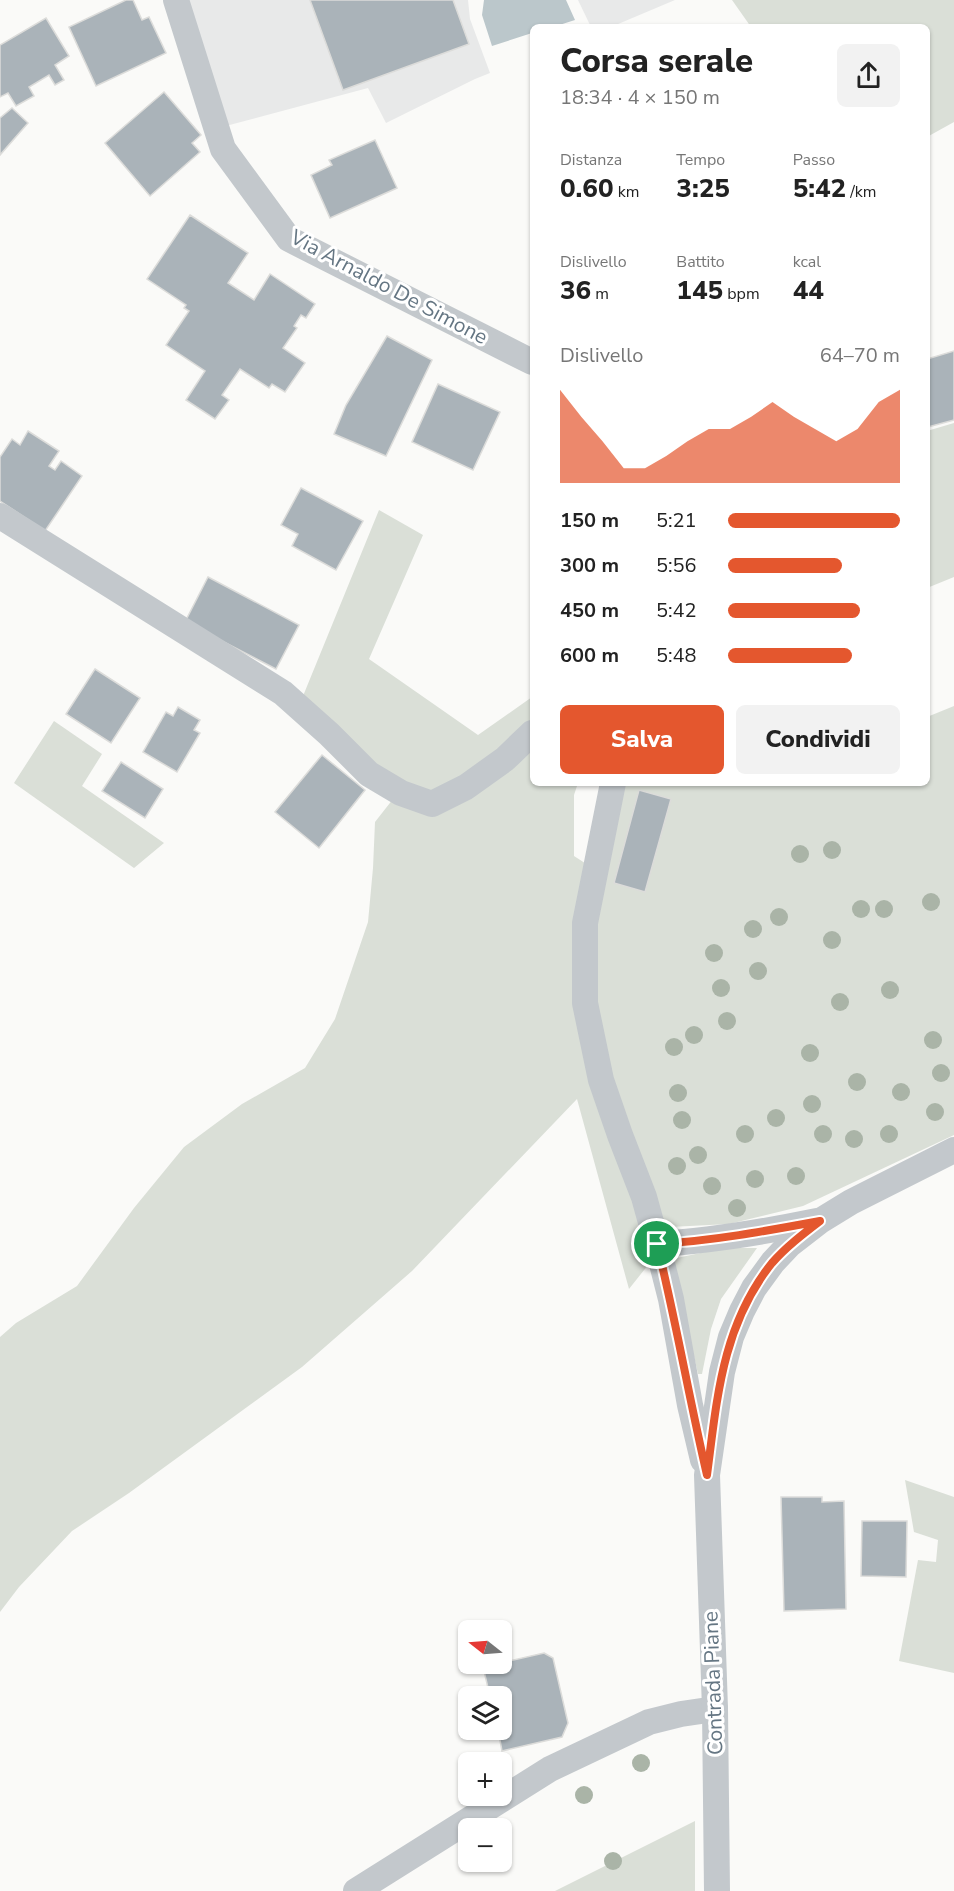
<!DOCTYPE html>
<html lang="it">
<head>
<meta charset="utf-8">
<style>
  body { margin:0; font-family:"Nunito Sans",sans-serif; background:#f2f2f2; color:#222; height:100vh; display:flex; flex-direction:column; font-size:22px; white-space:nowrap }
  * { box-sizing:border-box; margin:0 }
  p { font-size:20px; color:#767676 }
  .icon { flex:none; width:33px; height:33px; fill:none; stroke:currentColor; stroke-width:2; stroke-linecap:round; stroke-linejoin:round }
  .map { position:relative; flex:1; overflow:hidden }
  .drawer { position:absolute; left:530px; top:24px; width:400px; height:762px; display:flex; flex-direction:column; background:#fff; border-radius:9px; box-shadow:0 2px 4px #0004 }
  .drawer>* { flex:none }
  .needle { width:39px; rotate:287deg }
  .buttons { position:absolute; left:458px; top:1620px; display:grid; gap:12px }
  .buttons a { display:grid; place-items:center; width:54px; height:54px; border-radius:9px; background:#fff; box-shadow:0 2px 4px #0004; font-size:30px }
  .pin { position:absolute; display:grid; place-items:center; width:51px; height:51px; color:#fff; margin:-26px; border:3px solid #fff; border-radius:50%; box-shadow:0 2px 6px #0007 }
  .round { display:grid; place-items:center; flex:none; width:63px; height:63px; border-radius:9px; background:#f2f2f2 }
  .headline { display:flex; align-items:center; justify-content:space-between; height:102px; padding:0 30px }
  h1 { font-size:33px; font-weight:800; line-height:45px }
  .figures { display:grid; grid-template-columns:repeat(3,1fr); gap:9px; height:102px; padding:6px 30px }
  .figures div { display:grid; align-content:center }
  .figures b { font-size:26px; font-weight:800 }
  .figures small { font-size:16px; font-weight:400 }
  .figures p { font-size:16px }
  .chart { height:168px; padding:12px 30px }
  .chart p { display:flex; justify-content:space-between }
  .chart svg { width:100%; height:108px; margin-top:6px; fill:#e4572e; opacity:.7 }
  .cta { display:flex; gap:12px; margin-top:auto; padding:12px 30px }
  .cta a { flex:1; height:69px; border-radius:9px; background:#e4572e; color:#fff; font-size:24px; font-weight:800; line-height:69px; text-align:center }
  .cta a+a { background:#f2f2f2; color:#222 }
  ul { padding:0 30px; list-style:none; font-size:20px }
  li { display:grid; grid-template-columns:96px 72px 1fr; align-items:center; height:45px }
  li i { height:15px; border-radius:8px; background:#e4572e }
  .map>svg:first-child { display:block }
  .built { fill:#e8e9e9 }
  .green { fill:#dadfd7 }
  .water { fill:#bbc7cb }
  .building { fill:#aab3b9; stroke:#dcdcda; stroke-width:1.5 }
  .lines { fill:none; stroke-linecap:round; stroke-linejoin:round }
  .minor { stroke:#c3c8cc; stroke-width:26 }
  .tree { fill:#aab4a7 }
  .route-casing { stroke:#fff; stroke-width:12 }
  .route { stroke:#e4572e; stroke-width:8 }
  .labels { text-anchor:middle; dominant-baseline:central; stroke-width:6; stroke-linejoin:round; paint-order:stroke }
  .street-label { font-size:21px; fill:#657683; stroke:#fff }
</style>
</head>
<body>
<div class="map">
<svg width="954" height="1891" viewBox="0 0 954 1891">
  <rect width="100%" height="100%" fill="#fafaf8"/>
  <!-- built -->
  <g class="built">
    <path d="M 187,0 L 468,0 L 470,19 L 490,73 L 475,79 L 386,123 L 368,88 L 222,127 Z"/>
    <path d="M 578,0 L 675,0 L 611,27 L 591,27 Z"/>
  </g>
  <!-- green -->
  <g class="green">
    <path d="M 732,0 L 954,0 L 954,122 L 927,137 L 927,27 L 751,27 Z"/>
    <path d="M 954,423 L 954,577 L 927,588 L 927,431 Z"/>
    <path d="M 379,510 L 423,535 L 369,659 L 478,735 L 532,697 L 532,783 L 578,783 L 574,795 L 574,856 L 591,867 L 622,783 L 927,783 L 927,717 L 954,706 L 954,1135 L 803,1206 L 729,1224 L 670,1227 L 652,1260 L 629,1289 L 577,1099 L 412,1271 L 302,1367 L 129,1493 L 72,1531 L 19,1587 L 0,1612 L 0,1337 L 16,1323 L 77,1286 L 134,1208 L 184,1147 L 242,1104 L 305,1068 L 335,1019 L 368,922 L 373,868 L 375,822 L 404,785 L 369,761 L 303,696 Z"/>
    <path d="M 54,721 L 102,754 L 82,786 L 164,843 L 134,868 L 14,783 Z"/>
    <path d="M 736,1248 L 757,1248 L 721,1299 L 711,1329 L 702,1374 L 698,1374 L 672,1259 L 710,1251 Z"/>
    <path d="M 905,1480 L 954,1497 L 954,1673 L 899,1661 L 918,1560 L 936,1562 L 938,1540 L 914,1532 Z"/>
    <path d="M 695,1821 L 695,1891 L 555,1891 Z"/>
  </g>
  <!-- water -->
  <path class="water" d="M 484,0 L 566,0 L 575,20 L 553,27 L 532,27 L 532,33 L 492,46 L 482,15 Z"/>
  <!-- building -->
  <g class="building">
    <path d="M 126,0 L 133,0 L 142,20 L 149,17 L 166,53 L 96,86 L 69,27 Z"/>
    <path d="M 310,0 L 453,0 L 469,44 L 343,90 Z"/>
    <path d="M 46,18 L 69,56 L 55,65 L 64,80 L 55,85 L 49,75 L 29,87 L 34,96 L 16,106 L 8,93 L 0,97 L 0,45 Z"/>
    <path d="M 164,92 L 201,135 L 192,143 L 200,152 L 150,196 L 105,143 Z"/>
    <path d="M 12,108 L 28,123 L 0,155 L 0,118 Z"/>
    <path d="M 375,140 L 397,188 L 330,218 L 311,175 L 332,165 L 329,160 Z"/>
    <path d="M 190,215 L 248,253 L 228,283 L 254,300 L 270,274 L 315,304 L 306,318 L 301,315 L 294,326 L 297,328 L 283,348 L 305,363 L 285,392 L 272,384 L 269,388 L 240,369 L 222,395 L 229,400 L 215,419 L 186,400 L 205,371 L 166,345 L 189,311 L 184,308 L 186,305 L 147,279 Z"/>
    <path d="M 387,336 L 432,360 L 386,456 L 334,434 L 346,405 Z"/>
    <path d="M 954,351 L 954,420 L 928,427 L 927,359 Z"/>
    <path d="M 438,384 L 500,412 L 473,470 L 412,442 Z"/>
    <path d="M 28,431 L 59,451 L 49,466 L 55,470 L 61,461 L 82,476 L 45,531 L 0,501 L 0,457 L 12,439 L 20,445 Z"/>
    <path d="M 301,488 L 363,521 L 336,570 L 292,546 L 298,534 L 281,525 Z"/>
    <path d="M 208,577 L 299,625 L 276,669 L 185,622 Z"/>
    <path d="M 95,669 L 140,698 L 111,743 L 66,714 Z"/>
    <path d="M 178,707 L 200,720 L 194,730 L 200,733 L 177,772 L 143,752 L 166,712 L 173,716 Z"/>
    <path d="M 322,755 L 365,790 L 319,848 L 275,812 Z"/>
    <path d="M 121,762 L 163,789 L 145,818 L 102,791 Z"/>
    <path d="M 639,790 L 671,799 L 645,892 L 614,883 Z"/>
    <path d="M 781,1497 L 822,1497 L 822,1502 L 844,1501 L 846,1609 L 784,1611 Z"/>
    <path d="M 862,1521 L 907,1521 L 906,1577 L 861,1576 Z"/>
    <path d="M 544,1653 L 553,1658 L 568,1723 L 562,1737 L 502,1751 L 498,1730 L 501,1730 L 501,1696 L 490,1696 L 483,1667 Z"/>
  </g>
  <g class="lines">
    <!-- minor -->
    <g class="minor">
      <path d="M 176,0 L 223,149 L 289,239 L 532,362"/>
      <path d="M 0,516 L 283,693 L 329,734 L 369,774 L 401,793 L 432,804 L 466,787 L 505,759 L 532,733"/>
      <path d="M 613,783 L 585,923 L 585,1003 L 601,1080 L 620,1135 L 644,1197 L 657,1244 L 671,1299 L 690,1405 L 703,1460"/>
      <path d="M 657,1244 C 711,1241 763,1232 817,1221"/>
      <path d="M 356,1891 L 550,1769 L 649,1722 L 681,1714 L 715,1709"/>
      <path d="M 717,1891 L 715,1709 L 707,1475 L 722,1372 L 731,1337 L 742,1311 L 754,1288 L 773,1262 L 789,1245 L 820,1221 L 851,1202 L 954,1150"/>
    </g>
  </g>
  <!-- trees -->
  <g class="tree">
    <circle cx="832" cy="850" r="9"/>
    <circle cx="800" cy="854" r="9"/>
    <circle cx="931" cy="902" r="9"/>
    <circle cx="861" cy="909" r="9"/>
    <circle cx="884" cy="909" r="9"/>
    <circle cx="779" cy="917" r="9"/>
    <circle cx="753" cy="929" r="9"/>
    <circle cx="832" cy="940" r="9"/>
    <circle cx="714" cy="953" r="9"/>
    <circle cx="758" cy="971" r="9"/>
    <circle cx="721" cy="988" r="9"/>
    <circle cx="890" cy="990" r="9"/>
    <circle cx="840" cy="1002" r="9"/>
    <circle cx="727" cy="1021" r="9"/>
    <circle cx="694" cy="1035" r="9"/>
    <circle cx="933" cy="1040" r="9"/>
    <circle cx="674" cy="1047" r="9"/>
    <circle cx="810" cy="1053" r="9"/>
    <circle cx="941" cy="1073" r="9"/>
    <circle cx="857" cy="1082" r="9"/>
    <circle cx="901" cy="1092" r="9"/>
    <circle cx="678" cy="1093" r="9"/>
    <circle cx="812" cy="1104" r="9"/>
    <circle cx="935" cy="1112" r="9"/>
    <circle cx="776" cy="1118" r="9"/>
    <circle cx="682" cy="1120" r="9"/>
    <circle cx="745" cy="1134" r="9"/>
    <circle cx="823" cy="1134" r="9"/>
    <circle cx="889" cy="1134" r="9"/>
    <circle cx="854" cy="1139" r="9"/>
    <circle cx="698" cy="1155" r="9"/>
    <circle cx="677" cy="1166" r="9"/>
    <circle cx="796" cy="1176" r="9"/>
    <circle cx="755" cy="1179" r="9"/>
    <circle cx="712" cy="1186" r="9"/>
    <circle cx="737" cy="1208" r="9"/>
    <circle cx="641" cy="1763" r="9"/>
    <circle cx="584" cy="1795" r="9"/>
    <circle cx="613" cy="1861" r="9"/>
  </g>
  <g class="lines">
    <defs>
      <path id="route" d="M 820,1221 C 803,1234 786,1247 772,1263 C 722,1325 717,1399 707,1475 C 689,1398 676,1321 657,1244 C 712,1241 766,1231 820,1221 Z"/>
    </defs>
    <!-- route casing -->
    <use href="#route" class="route-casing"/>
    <!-- route -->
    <use href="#route" class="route"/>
  </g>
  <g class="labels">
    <!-- street labels -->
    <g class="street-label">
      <text transform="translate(389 287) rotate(28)">Via Arnaldo De Simone</text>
      <text transform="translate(713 1683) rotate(-92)">Contrada Piane</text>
    </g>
  </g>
</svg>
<div class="buttons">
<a><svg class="needle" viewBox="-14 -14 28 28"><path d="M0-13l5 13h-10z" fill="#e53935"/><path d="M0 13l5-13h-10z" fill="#767676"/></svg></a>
<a><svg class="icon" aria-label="layers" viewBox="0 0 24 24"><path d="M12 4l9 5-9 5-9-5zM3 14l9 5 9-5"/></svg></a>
<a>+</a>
<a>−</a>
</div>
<div class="pin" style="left:657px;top:1244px;background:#1e9e55"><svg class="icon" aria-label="arrive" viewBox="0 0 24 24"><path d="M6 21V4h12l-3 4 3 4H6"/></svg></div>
<section class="drawer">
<div class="headline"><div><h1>Corsa serale</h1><p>18:34 · 4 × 150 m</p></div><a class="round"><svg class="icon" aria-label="share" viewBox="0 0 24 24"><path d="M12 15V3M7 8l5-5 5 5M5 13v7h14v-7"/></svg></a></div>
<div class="figures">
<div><p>Distanza</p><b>0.60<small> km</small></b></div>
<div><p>Tempo</p><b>3:25</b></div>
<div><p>Passo</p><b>5:42<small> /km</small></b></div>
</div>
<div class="figures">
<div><p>Dislivello</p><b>36<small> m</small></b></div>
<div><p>Battito</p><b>145<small> bpm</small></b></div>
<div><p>kcal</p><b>44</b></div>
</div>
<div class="chart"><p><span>Dislivello</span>64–70 m</p>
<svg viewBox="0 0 160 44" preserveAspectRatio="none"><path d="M0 44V6L10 17L20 27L30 38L40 38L50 33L60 27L70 22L80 22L90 17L100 11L110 17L120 22L130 27L140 22L150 11L160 6V44z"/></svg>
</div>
<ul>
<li><b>150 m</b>5:21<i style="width:100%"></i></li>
<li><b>300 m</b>5:56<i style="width:66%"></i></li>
<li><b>450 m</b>5:42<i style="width:77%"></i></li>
<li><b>600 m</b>5:48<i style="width:72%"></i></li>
</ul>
<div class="cta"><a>Salva</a><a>Condividi</a></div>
</section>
</div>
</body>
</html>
